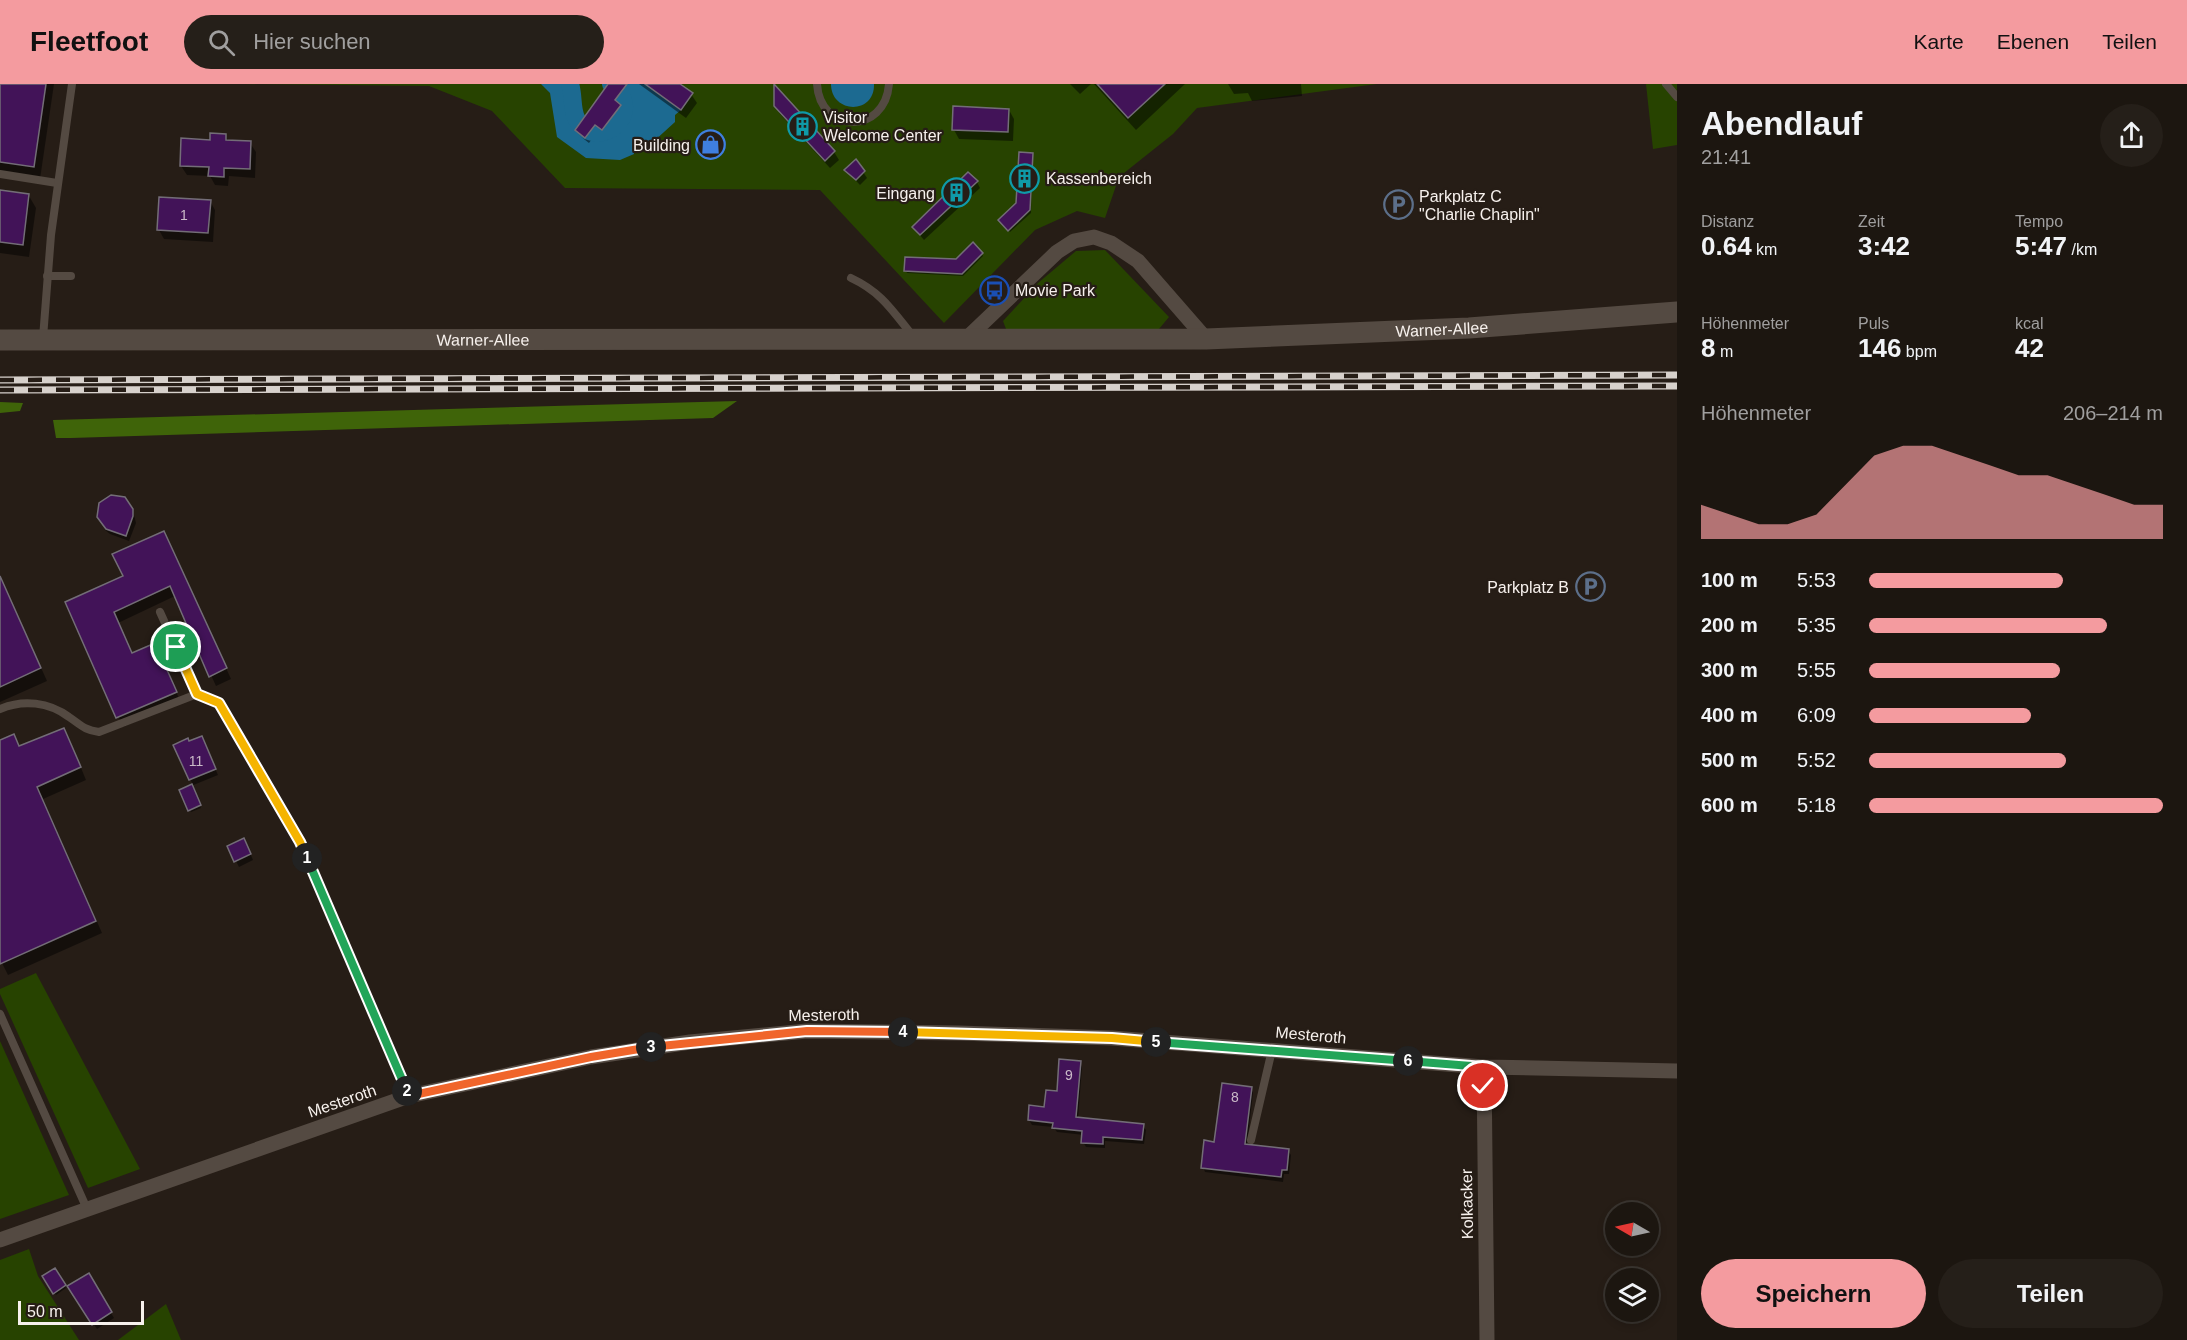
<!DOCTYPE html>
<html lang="de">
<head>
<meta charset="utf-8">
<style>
  body { margin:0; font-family:Helvetica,sans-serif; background:#251f19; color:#f1f3f6; height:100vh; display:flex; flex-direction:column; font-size:22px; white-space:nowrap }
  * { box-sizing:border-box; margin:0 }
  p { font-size:20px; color:#a09f9f }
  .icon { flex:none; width:33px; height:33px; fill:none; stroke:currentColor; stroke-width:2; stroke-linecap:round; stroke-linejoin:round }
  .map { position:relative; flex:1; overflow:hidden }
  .drawer { display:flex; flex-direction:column; background:#1c1610; width:510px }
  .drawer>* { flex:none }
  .needle { width:39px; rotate:279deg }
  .buttons { position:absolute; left:1605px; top:1118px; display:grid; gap:12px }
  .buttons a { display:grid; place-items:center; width:54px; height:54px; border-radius:50%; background:#1c1610; box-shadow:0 3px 9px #0003,0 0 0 2px #3a3530; font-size:30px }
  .scale { position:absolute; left:18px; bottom:15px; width:126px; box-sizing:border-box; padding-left:6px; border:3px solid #f7f1ed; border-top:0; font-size:16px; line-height:21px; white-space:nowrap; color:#f7f1ed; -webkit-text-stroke:4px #261d16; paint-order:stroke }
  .pin { position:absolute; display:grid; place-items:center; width:51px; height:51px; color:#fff; margin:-26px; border:3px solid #fff; border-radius:50%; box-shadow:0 2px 6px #0007 }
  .km { position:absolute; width:30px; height:30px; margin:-15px; border-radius:50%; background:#222; color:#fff; font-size:16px; line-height:30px; text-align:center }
  .round { display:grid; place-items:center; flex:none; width:63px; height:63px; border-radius:32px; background:#251f19 }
  .headline { display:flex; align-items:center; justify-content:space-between; height:102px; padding:0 24px }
  h1 { font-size:33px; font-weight:700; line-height:45px }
  .figures { display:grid; grid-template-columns:repeat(3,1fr); gap:9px; height:102px; padding:6px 24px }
  .figures div { display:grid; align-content:center }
  .figures b { font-size:26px; font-weight:700 }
  .figures small { font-size:16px; font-weight:400 }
  .figures p { font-size:16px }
  .chart { height:168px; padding:12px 24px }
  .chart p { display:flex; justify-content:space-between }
  .chart svg { width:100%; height:108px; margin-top:6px; fill:#f49b9f; opacity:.7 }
  .button { display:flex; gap:12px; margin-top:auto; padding:12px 24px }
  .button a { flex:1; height:69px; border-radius:36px; background:#f49b9f; color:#111; font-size:24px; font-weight:700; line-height:69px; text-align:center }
  .button a+a { background:#251f19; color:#f1f3f6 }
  ul { padding:0 24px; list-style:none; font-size:20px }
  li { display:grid; grid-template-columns:96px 72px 1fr; align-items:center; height:45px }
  li i { height:15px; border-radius:8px; background:#f49b9f }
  header { display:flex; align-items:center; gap:36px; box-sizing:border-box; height:84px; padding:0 30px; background:#f49b9f; color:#111 }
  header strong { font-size:28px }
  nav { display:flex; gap:33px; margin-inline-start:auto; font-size:21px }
  .search { width:420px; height:54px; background:#251f19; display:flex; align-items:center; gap:15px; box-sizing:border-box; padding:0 21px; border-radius:33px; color:#a09f9f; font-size:22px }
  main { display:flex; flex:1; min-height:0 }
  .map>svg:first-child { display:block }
  .green { fill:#274300 }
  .forest { fill:#3f6409 }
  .water { fill:#1c6a91 }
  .shadow { fill:#0007 }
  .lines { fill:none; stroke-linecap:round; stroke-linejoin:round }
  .canal { stroke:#1c6a91; stroke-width:18 }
  .building { fill:#421358; stroke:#736d77; stroke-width:1.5 }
  .lane { stroke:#544a42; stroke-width:8 }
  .street { stroke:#544a42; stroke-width:15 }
  .secondary { stroke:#544a42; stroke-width:21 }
  .rail-casing { stroke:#d7d1cc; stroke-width:7 }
  .rail { stroke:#261d16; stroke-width:4.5; stroke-dasharray:14; stroke-linecap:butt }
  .split-1-casing { stroke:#fff; stroke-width:12 }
  .split-2-casing { stroke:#fff; stroke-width:12 }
  .split-3-casing { stroke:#fff; stroke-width:12 }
  .split-4-casing { stroke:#fff; stroke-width:12 }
  .split-5-casing { stroke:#fff; stroke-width:12 }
  .split-6-casing { stroke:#fff; stroke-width:12 }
  .split-7-casing { stroke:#fff; stroke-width:12 }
  .split-1 { stroke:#f5b400; stroke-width:8 }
  .split-2 { stroke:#22a559; stroke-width:8 }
  .split-3 { stroke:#f0652b; stroke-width:8 }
  .split-4 { stroke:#f0652b; stroke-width:8 }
  .split-5 { stroke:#f5b400; stroke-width:8 }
  .split-6 { stroke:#22a559; stroke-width:8 }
  .split-7 { stroke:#22a559; stroke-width:8 }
  .labels { text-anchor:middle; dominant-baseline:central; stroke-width:4.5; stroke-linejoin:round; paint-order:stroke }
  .number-label { font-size:14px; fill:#cabac8 }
  .poi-label { font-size:16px; fill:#f7f1ed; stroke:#261d16; text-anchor:start }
  .street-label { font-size:16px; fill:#f7f1ed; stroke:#261d16 }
</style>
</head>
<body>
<header>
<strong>Fleetfoot</strong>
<div class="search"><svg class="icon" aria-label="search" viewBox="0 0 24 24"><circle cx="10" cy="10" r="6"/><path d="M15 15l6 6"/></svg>Hier suchen</div>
<nav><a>Karte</a><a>Ebenen</a><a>Teilen</a></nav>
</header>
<main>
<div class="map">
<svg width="1677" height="1256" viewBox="0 0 1677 1256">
  <rect width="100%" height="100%" fill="#261d16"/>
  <!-- green -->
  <g class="green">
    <path d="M 244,0 L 1377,0 L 1197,24 L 1173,50 L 1119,93 L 1105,134 L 1077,127 L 1035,146 L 944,239 L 820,106 L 565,104 L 492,27 L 429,2 Z"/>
    <path d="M 1646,0 L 1677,0 L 1677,61 L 1653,65 Z"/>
    <path d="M 1105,166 L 1169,233 L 1159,245 L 1006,245 L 1003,237 L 1038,199 L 1076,167 Z"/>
    <path d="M 36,889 L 140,1085 L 88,1104 L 0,910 L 0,905 Z"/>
    <path d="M 0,957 L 69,1111 L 0,1135 Z"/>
    <path d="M 29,1165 L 38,1192 L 79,1256 L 0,1256 L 0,1176 Z"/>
    <path d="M 166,1220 L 181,1256 L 118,1256 Z"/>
  </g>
  <!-- forest -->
  <g class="forest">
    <path d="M 737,317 L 713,334 L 71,354 L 56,354 L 53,336 Z"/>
    <path d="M 0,318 L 23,319 L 20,327 L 0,329 Z"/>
  </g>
  <!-- water -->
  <g class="water">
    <path d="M 541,0 L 565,0 C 573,15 564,27 574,45 C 593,75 652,42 623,5 L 626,0 L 645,0 L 681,26 L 675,31 L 675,38 L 642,68 L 642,58 L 634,58 L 634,70 L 620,76 L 586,74 L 557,53 L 550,9 Z"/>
    <path d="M 831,0 L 874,0 C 875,31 831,30 831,0 Z"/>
  </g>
  <!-- shadow -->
  <g class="shadow">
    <path d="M 0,0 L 54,0 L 40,95 L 0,89 Z"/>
    <path d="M 610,0 L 618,0 L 627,10 L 619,21 L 623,28 L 606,51 L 599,45 L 589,59 L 580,52 L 576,46 Z"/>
    <path d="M 639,0 L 678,0 L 691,10 L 697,19 L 686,34 Z"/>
    <path d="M 1070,0 L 1091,0 L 1080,10 Z"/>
    <path d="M 1094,0 L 1185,0 L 1136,46 Z"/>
    <path d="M 1228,0 L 1301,0 L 1302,12 L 1252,17 L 1248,9 L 1234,10 Z"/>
    <path d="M 775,4 L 834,68 L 839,76 L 830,84 L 780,30 L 775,22 Z"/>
    <path d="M 1009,26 L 1014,35 L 1013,57 L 959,55 L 954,46 Z"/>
    <path d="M 225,51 L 229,58 L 250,59 L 256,68 L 255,94 L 229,92 L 228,102 L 215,101 L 210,92 L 187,91 L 181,82 Z"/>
    <path d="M 1032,71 L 1031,129 L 1010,148 L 1002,139 L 1018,120 Z"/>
    <path d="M 856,77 L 867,94 L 860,101 L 846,86 Z"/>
    <path d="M 977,98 L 980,104 L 924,156 L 913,143 Z"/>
    <path d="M 0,108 L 29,112 L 36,124 L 29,173 L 0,169 Z"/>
    <path d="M 210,117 L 215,126 L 213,158 L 164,155 L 159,146 Z"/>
    <path d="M 982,170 L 983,172 L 963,192 L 907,189 L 906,187 Z"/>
    <path d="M 99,426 L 133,426 L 136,439 L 129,457 L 110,450 L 105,446 Z"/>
    <path d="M 169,458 L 231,595 L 216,602 L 175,512 L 118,539 L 132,571 L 160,571 L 181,619 L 123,643 L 67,519 L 125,493 Z"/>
    <path d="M 0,492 L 47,597 L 0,618 Z"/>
    <path d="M 13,652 L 20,664 L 70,657 L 86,696 L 43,715 L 102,849 L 8,891 L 0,875 L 0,658 Z"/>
    <path d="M 189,659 L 204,659 L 218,691 L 191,702 L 201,724 L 191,728 L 181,706 L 193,701 L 175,662 Z"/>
    <path d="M 247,762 L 253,776 L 239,783 L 229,763 Z"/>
    <path d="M 1080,978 L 1082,983 L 1078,1035 L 1143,1042 L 1146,1046 L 1144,1060 L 1105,1057 L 1105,1064 L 1086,1063 L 1083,1058 L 1084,1051 L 1057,1048 L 1053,1043 L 1032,1041 L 1029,1036 L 1046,1024 Z"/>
    <path d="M 1251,1004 L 1253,1009 L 1247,1062 L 1288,1067 L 1291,1071 L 1289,1090 L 1284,1090 L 1283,1098 L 1205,1088 L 1203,1083 Z"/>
    <path d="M 55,1186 L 66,1204 L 56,1211 L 44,1193 Z"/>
    <path d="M 88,1191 L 114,1234 L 97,1245 L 72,1208 Z"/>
  </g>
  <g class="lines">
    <!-- canal -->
    <path class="canal" d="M 570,0 C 574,12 571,26 577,36 C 597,69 648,30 611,0"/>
  </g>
  <!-- building -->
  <g class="building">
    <path d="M 0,0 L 46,0 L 34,83 L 0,78 Z"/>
    <path d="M 608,0 L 627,0 L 615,16 L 621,21 L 602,46 L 595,41 L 585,54 L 575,46 Z"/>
    <path d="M 645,0 L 680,0 L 693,9 L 681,26 Z"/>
    <path d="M 774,0 L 835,67 L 825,77 L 774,22 Z"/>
    <path d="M 1097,0 L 1165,0 L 1128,34 Z"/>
    <path d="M 953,22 L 1009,25 L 1008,48 L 952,46 Z"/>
    <path d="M 210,49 L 226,50 L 226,56 L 251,57 L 250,85 L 224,84 L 224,93 L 208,92 L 209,83 L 180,82 L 181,54 L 210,56 Z"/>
    <path d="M 1019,68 L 1033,69 L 1030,126 L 1008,147 L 998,136 L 1016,119 Z"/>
    <path d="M 856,75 L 865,87 L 856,96 L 844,86 Z"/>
    <path d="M 968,88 L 978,97 L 920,151 L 912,143 Z"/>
    <path d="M 0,106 L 29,110 L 23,161 L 0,158 Z"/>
    <path d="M 159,113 L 211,116 L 208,149 L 157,146 Z"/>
    <path d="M 973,158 L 983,169 L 962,190 L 904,187 L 905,173 L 956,175 Z"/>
    <path d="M 111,411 L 125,413 L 133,425 L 133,432 L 126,452 L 106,445 L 97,433 L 99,419 Z"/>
    <path d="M 164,447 L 227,584 L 209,593 L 170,502 L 114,528 L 132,569 L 155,559 L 177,608 L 116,634 L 65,518 L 123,492 L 112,470 Z"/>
    <path d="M 0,492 L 41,584 L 0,603 Z"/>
    <path d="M 64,644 L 81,683 L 37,703 L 96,837 L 0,880 L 0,656 L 14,650 L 19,662 Z"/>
    <path d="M 202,652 L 216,685 L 189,696 L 173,661 L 188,654 L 189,657 Z"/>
    <path d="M 192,700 L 201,721 L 188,727 L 179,706 Z"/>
    <path d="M 244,754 L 251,770 L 234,778 L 227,762 Z"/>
    <path d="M 1059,975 L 1081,977 L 1076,1033 L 1144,1040 L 1142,1056 L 1103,1053 L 1103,1060 L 1081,1059 L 1082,1047 L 1052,1044 L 1053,1039 L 1028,1036 L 1029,1021 L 1044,1023 L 1046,1006 L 1057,1007 Z"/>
    <path d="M 1222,999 L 1252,1003 L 1245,1060 L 1289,1065 L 1287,1086 L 1282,1086 L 1281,1093 L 1201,1084 L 1204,1056 L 1214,1058 Z"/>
    <path d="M 55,1184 L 66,1201 L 53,1210 L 42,1192 Z"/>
    <path d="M 89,1189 L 112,1228 L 92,1241 L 67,1202 Z"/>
  </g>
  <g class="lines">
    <!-- lane -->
    <g class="lane">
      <path d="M 817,0 C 820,50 885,51 889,0"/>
      <path d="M 1666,0 L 1677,13"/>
      <path d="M 0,90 L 57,99"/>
      <path d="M 47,192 L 71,192"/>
      <path d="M 851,194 C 881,208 892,226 912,251"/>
      <path d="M 43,254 L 51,151 L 72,0"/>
      <path d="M 160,528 L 197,610 L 219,619 L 300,758 L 409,1012"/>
      <path d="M 0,625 C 23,615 49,618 69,633 C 81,641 84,646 99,648 L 197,610"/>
      <path d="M 0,930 L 87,1125"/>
      <path d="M 1251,1056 L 1272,966"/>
    </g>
    <!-- street -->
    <g class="street">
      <path d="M 967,254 L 1057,168 L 1074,157 L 1094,153 L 1111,159 L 1138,177 L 1206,255"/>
      <path d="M 1484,983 L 1487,1256"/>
      <path d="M 0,1156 L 409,1012 L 591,973 L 690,958 L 807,947 L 959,949 L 1112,954 L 1484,983 L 1677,987"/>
    </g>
    <!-- secondary -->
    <path class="secondary" id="s1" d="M 0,256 L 1206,255 L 1469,244 L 1677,228"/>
    <defs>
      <g id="rail">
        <path d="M 0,296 L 1677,291"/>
        <path d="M 0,306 L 1677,302"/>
      </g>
    </defs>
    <!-- rail casing -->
    <use href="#rail" class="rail-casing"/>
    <!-- rail -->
    <use href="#rail" class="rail"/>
  </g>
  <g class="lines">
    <defs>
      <path id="split-1" d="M 176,563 L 197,610 L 219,619 L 300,758 L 307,774"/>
      <path id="split-2" d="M 307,774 L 407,1007"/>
      <path id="split-3" d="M 407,1007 L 409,1012 L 591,973 L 651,963"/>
      <path id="split-4" d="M 651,963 L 807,947 L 903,948"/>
      <path id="split-5" d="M 903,948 L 1112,954 L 1156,958"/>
      <path id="split-6" d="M 1156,958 L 1408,977"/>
      <path id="split-7" d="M 1408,977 L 1484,983 L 1483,1002"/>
    </defs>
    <!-- split-1 casing -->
    <use href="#split-1" class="split-1-casing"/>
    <!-- split-2 casing -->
    <use href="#split-2" class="split-2-casing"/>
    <!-- split-3 casing -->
    <use href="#split-3" class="split-3-casing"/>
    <!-- split-4 casing -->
    <use href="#split-4" class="split-4-casing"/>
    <!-- split-5 casing -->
    <use href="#split-5" class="split-5-casing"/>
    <!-- split-6 casing -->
    <use href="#split-6" class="split-6-casing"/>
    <!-- split-7 casing -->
    <use href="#split-7" class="split-7-casing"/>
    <!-- split-1 -->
    <use href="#split-1" class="split-1"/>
    <!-- split-2 -->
    <use href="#split-2" class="split-2"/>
    <!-- split-3 -->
    <use href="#split-3" class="split-3"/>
    <!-- split-4 -->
    <use href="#split-4" class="split-4"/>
    <!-- split-5 -->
    <use href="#split-5" class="split-5"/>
    <!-- split-6 -->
    <use href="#split-6" class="split-6"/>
    <!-- split-7 -->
    <use href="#split-7" class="split-7"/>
  </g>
  <!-- icons -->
  <defs>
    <symbol id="building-ring" viewBox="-11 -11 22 22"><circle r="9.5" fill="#261d16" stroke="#0f9aa8" stroke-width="1.5"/><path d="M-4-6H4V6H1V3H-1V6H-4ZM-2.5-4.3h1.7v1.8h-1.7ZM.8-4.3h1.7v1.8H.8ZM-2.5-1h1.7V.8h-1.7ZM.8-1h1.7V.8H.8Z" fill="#0f9aa8"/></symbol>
    <symbol id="shop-ring" viewBox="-11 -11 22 22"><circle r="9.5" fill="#261d16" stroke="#3f7fe0" stroke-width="1.5"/><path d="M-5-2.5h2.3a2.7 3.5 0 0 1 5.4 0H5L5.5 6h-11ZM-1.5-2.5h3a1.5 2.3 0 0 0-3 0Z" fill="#3f7fe0"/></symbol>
    <symbol id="parking-ring" viewBox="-11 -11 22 22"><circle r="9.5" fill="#261d16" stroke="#5c6f8a" stroke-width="1.5"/><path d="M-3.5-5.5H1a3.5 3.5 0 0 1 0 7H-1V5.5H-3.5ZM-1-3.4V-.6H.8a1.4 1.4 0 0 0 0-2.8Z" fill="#5c6f8a"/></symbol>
    <symbol id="bus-ring" viewBox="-11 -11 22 22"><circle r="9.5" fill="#261d16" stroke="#1a4fb4" stroke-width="1.5"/><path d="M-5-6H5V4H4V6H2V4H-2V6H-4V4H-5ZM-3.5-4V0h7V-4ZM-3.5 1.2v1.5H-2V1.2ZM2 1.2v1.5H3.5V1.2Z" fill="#1a4fb4"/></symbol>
  </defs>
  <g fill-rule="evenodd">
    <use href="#building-ring" x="786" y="26" width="33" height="33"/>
    <use href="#shop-ring" x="694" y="44" width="33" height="33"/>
    <use href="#building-ring" x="1008" y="78" width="33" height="33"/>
    <use href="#building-ring" x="940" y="92" width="33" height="33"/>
    <use href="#parking-ring" x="1382" y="104" width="33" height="33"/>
    <use href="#bus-ring" x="978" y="190" width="33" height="33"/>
    <use href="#parking-ring" x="1574" y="486" width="33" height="33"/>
  </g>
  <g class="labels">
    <!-- number labels -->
    <g class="number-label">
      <text x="184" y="131">1</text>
      <text x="196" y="677">11</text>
      <text x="1069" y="991">9</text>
      <text x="1235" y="1013">8</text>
    </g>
    <!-- poi labels -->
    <g class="poi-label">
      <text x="823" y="33">Visitor<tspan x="823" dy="18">Welcome Center</tspan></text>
      <text x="690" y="61" text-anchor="end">Building</text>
      <text x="1046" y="94">Kassenbereich</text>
      <text x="935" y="109" text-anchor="end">Eingang</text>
      <text x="1419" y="112">Parkplatz C<tspan x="1419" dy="18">"Charlie Chaplin"</tspan></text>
      <text x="1015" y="206">Movie Park</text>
      <text x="1569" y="503" text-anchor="end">Parkplatz B</text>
    </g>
    <!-- street labels -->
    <g class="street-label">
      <text stroke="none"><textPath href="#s1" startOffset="1442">Warner-Allee</textPath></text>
      <text stroke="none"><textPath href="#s1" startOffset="483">Warner-Allee</textPath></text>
      <text transform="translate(824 931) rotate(-1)">Mesteroth</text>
      <text transform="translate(1311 951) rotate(5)">Mesteroth</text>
      <text transform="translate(342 1017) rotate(-19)">Mesteroth</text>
      <text transform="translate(1467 1120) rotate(-91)">Kolkacker</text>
    </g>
  </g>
</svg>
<div class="buttons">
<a><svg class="needle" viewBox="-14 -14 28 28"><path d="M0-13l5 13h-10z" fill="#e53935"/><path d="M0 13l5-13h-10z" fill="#a09f9f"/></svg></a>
<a><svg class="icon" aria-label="layers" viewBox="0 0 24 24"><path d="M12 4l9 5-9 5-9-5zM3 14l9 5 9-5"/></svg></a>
</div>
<div class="scale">50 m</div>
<div class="pin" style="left:176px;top:563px;background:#1e9e55"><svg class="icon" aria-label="arrive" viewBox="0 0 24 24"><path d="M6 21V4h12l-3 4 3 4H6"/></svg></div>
<div class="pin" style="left:1483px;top:1002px;background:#d93025"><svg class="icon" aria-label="check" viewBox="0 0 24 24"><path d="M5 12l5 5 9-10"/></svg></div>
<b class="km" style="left:307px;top:774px">1</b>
<b class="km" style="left:407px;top:1007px">2</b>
<b class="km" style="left:651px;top:963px">3</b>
<b class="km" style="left:903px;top:948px">4</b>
<b class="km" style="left:1156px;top:958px">5</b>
<b class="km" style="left:1408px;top:977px">6</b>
</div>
<section class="drawer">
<div class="headline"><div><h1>Abendlauf</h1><p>21:41</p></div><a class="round"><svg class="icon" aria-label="share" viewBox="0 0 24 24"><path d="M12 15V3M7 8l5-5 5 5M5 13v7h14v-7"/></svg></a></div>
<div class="figures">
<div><p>Distanz</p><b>0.64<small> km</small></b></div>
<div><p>Zeit</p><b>3:42</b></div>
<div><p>Tempo</p><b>5:47<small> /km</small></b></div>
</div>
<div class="figures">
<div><p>Höhenmeter</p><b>8<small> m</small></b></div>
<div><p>Puls</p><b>146<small> bpm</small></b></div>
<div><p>kcal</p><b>42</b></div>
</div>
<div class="chart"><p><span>Höhenmeter</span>206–214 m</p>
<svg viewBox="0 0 160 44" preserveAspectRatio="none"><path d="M0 44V30L10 34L20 38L30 38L40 34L50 22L60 10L70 6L80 6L90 10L100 14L110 18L120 18L130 22L140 26L150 30L160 30V44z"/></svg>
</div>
<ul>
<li><b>100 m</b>5:53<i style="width:66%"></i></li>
<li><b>200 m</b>5:35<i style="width:81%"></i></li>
<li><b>300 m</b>5:55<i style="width:65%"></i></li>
<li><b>400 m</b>6:09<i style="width:55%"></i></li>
<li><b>500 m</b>5:52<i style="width:67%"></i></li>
<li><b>600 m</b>5:18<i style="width:100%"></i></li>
</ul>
<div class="button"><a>Speichern</a><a>Teilen</a></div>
</section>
</main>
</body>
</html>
